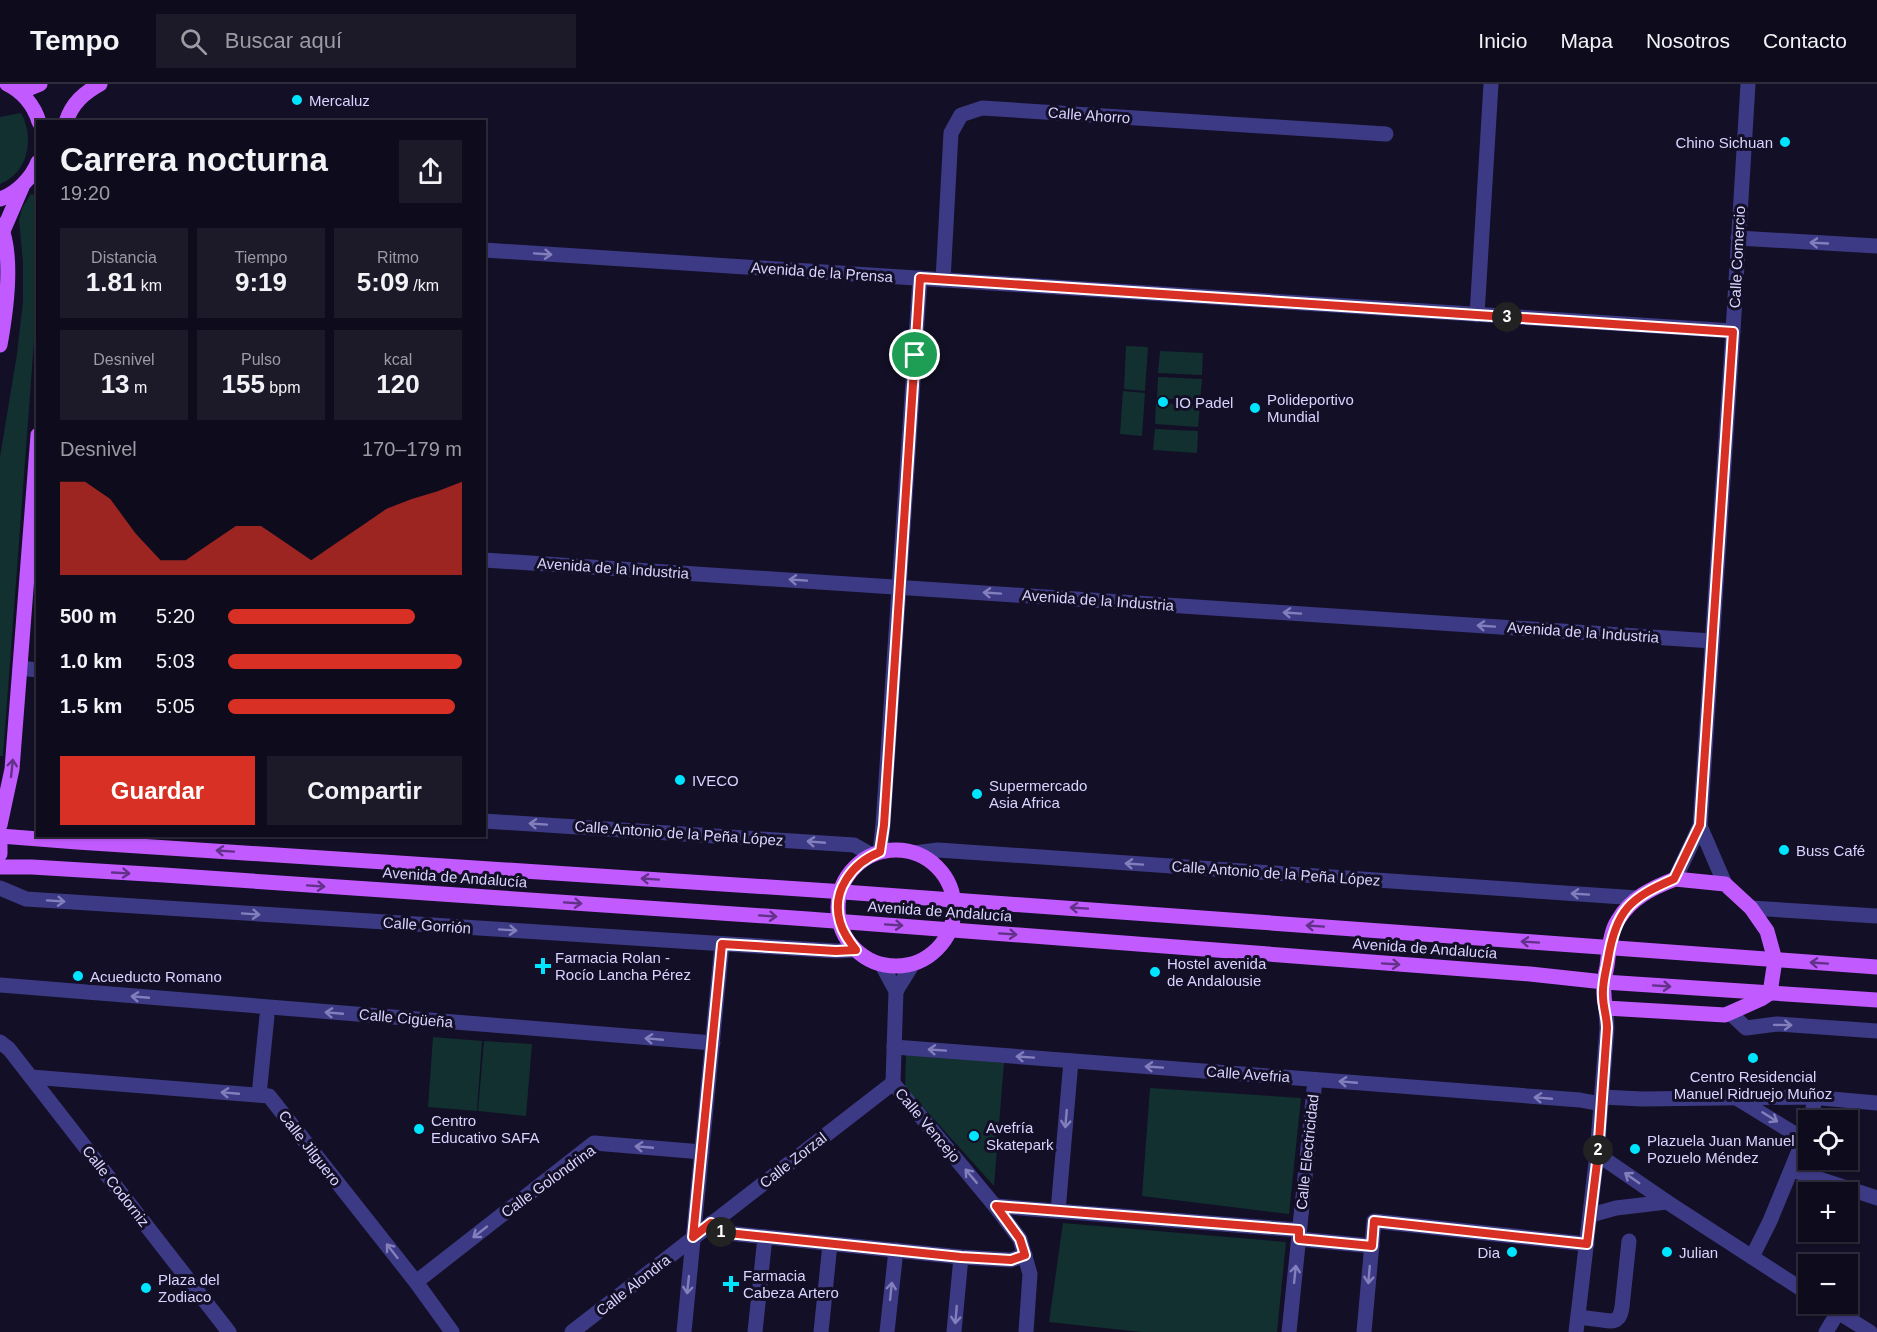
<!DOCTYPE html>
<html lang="es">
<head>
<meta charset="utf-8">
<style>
  body { margin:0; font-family:Arial,sans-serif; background:#1c1929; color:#f1f3f6; height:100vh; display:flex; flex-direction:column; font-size:22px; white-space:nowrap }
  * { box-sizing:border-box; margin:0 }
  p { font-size:20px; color:#9b9ba3 }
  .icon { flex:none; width:33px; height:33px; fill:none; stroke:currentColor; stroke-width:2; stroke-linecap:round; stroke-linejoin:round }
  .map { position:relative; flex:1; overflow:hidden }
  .panel { position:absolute; left:36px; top:36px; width:450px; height:717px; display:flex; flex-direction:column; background:#0e0b1c; border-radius:0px; box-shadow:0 2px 4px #0004,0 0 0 2px #2e2b3b }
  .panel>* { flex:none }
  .controls { position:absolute; left:1798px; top:1026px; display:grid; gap:12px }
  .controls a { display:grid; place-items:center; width:60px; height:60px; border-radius:0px; background:#0e0b1c; box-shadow:0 2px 4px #0004,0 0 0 2px #2e2b3b; font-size:30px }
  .pin { position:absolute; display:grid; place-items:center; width:51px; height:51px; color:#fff; margin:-26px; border:3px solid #fff; border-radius:50%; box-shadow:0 2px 6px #0007 }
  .km { position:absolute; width:30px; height:30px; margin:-15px; border-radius:50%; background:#222; color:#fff; font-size:16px; line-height:30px; text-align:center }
  .round { display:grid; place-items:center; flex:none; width:63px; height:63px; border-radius:0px; background:#1c1929 }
  .summary { display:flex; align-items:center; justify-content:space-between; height:102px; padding:0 24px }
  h1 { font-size:33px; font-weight:600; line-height:45px }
  .stats { display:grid; grid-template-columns:repeat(3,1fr); gap:9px; height:102px; padding:6px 24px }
  .stats div { display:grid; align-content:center; border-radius:0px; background:#1c1929; text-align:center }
  .stats b { font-size:26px; font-weight:600 }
  .stats small { font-size:16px; font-weight:400 }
  .stats p { font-size:16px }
  .chart { height:168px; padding:12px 24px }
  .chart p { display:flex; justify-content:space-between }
  .chart svg { width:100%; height:108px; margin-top:6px; fill:#d93025; opacity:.7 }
  .cta { display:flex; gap:12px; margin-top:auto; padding:12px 24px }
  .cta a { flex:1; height:69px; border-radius:0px; background:#d93025; color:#fff; font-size:24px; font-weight:600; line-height:69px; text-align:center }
  .cta a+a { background:#1c1929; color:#f1f3f6 }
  ul { padding:0 24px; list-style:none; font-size:20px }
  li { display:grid; grid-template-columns:96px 72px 1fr; align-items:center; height:45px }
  li i { height:15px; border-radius:8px; background:#d93025 }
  header { display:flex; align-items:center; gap:36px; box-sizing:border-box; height:84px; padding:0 30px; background:#0e0b1c; border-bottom:2px solid #2e2b3b }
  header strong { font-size:28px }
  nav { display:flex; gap:33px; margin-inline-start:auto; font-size:21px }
  .search { width:420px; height:54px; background:#1c1929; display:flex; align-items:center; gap:15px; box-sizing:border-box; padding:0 21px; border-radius:0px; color:#9b9ba3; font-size:22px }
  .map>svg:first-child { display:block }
  .green { fill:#12302f }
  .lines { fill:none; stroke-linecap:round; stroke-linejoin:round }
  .street { stroke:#3d3a85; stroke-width:15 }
  .primary { stroke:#c25bff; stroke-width:15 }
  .oneway { stroke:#837fbc }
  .oneway2 { stroke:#623188 }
  .route-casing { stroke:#fff; stroke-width:12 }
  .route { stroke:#d93025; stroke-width:8 }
  .poi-dot { fill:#00e5ff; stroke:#130f26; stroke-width:2 }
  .labels { text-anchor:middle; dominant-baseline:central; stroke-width:6; stroke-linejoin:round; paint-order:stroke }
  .poi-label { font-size:15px; fill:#d9d4ff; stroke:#130f26; text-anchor:start }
  .street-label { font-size:15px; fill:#d9d4ff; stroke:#130f26 }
</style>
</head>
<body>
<header>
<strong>Tempo</strong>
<div class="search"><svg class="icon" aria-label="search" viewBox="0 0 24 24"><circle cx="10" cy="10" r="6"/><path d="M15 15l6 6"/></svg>Buscar aquí</div>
<nav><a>Inicio</a><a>Mapa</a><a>Nosotros</a><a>Contacto</a></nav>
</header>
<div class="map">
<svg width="1877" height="1248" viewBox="0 0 1877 1248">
  <rect width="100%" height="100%" fill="#130f26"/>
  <!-- green -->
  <g class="green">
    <path d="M 21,29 C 35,54 28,89 0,100 L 0,33 Z"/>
    <path d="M 31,110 L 35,111 L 37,118 L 37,217 L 3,672 L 0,672 L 0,373 L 17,270 L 23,217 L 23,179 L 19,136 L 22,124 Z"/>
    <path d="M 1126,262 L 1148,263 L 1145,307 L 1124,305 Z"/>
    <path d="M 1160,267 L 1203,269 L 1202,291 L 1158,289 Z"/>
    <path d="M 1158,293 L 1202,295 L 1200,317 L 1157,314 Z"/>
    <path d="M 1123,307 L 1145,309 L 1142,352 L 1120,350 Z"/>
    <path d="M 1156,319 L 1200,321 L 1198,343 L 1155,340 Z"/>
    <path d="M 1155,345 L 1198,347 L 1197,369 L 1153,366 Z"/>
    <path d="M 433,953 L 482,957 L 477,1027 L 428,1023 Z"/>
    <path d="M 484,957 L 532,960 L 526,1032 L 478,1027 Z"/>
    <path d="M 906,969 L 1004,979 L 994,1102 L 905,1003 Z"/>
    <path d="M 1150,1004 L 1301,1014 L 1289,1130 L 1142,1112 Z"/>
    <path d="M 1063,1139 L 1286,1158 L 1277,1248 L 1141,1248 L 1049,1238 Z"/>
  </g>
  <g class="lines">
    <!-- street -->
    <g class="street">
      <path d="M 1738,154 L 1877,162"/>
      <path d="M 484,166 L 1733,247"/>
      <path d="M 943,196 L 951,49 L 961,31 L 982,24 L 1386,50"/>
      <path d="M 1477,231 L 1491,0"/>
      <path d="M 484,476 L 1712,557"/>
      <path d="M 20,584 L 38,586"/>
      <path d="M 484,737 L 854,761 L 872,771"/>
      <path d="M 1700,742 L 1725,800"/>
      <path d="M 880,768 L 883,741 L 920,194"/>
      <path d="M 914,769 L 938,766 L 1638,814"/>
      <path d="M 1675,795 L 1700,742 L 1733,247 L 1748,0"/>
      <path d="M 0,804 L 26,815 L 836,867 L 856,866"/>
      <path d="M 1751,824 L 1877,832"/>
      <path d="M 882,881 L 896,907 L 893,999 L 995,1122 L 1020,1155 L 1030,1190 L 1026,1248"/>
      <path d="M 0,901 L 713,959"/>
      <path d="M 896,907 L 912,881"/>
      <path d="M 1730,929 L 1746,944 L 1777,940 L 1877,947"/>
      <path d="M 0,958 L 9,965 L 229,1248"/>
      <path d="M 894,963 L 1580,1016 L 1601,1020"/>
      <path d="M 31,993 L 269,1012 L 416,1198 L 452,1248"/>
      <path d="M 259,1011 L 267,932"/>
      <path d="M 1602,1013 L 1642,1015 L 1810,1013 L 1877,1019"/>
      <path d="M 1735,1013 L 1803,1055"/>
      <path d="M 1811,1036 L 1815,1013"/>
      <path d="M 1597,1070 L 1667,1118 L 1809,1210"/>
      <path d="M 1792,1086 L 1877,1114"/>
      <path d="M 995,1122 L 1299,1146"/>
      <path d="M 1058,1127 L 1071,977"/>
      <path d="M 1591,1131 L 1616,1124 L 1667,1118"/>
      <path d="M 711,1139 L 718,1148 L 961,1173 L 1011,1176 L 1025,1171"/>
      <path d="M 1299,1155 L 1372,1162"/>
      <path d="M 1752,1173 L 1770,1137 L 1809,1042"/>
      <path d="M 416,1198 L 594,1059 L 702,1068"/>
      <path d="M 1825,1220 L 1870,1248"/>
      <path d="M 1578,1233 L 1610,1237 C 1618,1237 1621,1231 1622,1223 L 1629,1157"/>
      <path d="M 572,1248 L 893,999"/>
      <path d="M 684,1248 L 722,860"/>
      <path d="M 755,1248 L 765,1153"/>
      <path d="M 821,1248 L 830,1160"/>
      <path d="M 887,1248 L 896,1166"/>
      <path d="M 954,1248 L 961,1173"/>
      <path d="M 1289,1248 L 1315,996"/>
      <path d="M 1364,1248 L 1374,1137 L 1587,1160"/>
      <path d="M 1576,1248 L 1597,1070 L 1607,944 L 1606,924"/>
      <path d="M 1826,1248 L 1838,1228"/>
    </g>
    <!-- primary -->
    <g class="primary">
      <path d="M 7,0 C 22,7 34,21 39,38"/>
      <path d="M 20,8 L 40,0"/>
      <path d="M 66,38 C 72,19 84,9 100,0"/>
      <path d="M 0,115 C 16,110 32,94 38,78"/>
      <path d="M 0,141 C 14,171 6,228 0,261"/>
      <path d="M 3,147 L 22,103"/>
      <path d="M 0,741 L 12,685 L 38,351"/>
      <path d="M 0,752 L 77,758 L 830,807 L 1877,883"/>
      <path d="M 0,760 L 0,770"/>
      <circle cx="896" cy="824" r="58"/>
      <path d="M 0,783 L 32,783 L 164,791 L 808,835 L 1530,890 L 1604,898 L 1877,916"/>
      <path d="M 1675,795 L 1725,800 L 1751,824 L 1767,847 L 1775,876 L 1770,909 L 1761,915 L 1725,931 L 1606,924 C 1602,909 1604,896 1607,882 C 1609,867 1610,848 1618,836 C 1631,814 1652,804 1675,795 Z"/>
    </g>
  </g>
  <!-- one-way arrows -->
  <defs><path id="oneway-shaft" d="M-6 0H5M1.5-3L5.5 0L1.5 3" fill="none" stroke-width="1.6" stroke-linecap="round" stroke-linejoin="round" transform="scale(1.5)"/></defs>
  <g class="oneway">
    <use href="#oneway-shaft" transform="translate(1819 159) rotate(-177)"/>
    <use href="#oneway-shaft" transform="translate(543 170) rotate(4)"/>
    <use href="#oneway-shaft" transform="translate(798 496) rotate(-176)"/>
    <use href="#oneway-shaft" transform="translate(992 509) rotate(-176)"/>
    <use href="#oneway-shaft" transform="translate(1292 529) rotate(-176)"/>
    <use href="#oneway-shaft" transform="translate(1486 542) rotate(-176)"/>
    <use href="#oneway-shaft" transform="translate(538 740) rotate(-176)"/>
    <use href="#oneway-shaft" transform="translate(816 758) rotate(-175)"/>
    <use href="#oneway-shaft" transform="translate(1134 780) rotate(-176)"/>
    <use href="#oneway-shaft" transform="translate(1580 810) rotate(-176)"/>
    <use href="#oneway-shaft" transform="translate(56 817) rotate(4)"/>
    <use href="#oneway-shaft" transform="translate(251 830) rotate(4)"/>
    <use href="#oneway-shaft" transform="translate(508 846) rotate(4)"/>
    <use href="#oneway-shaft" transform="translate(140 913) rotate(-175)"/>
    <use href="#oneway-shaft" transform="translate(334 929) rotate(-175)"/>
    <use href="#oneway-shaft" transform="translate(1783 941) rotate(1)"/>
    <use href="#oneway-shaft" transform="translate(654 955) rotate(-175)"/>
    <use href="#oneway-shaft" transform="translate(937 966) rotate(-176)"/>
    <use href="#oneway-shaft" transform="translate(1025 973) rotate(-176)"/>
    <use href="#oneway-shaft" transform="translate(1154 983) rotate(-176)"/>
    <use href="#oneway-shaft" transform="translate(1348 998) rotate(-175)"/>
    <use href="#oneway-shaft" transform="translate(230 1009) rotate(-175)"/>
    <use href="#oneway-shaft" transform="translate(1543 1014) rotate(-175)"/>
    <use href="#oneway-shaft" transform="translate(1770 1033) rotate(32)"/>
    <use href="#oneway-shaft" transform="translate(1066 1035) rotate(95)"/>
    <use href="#oneway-shaft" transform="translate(644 1063) rotate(-175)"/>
    <use href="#oneway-shaft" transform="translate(971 1092) rotate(-130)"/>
    <use href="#oneway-shaft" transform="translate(1632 1094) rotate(-145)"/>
    <use href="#oneway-shaft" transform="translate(480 1148) rotate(142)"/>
    <use href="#oneway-shaft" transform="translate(392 1167) rotate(-128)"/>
    <use href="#oneway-shaft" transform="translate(1295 1190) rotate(-84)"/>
    <use href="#oneway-shaft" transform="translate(1369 1191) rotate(95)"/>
    <use href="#oneway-shaft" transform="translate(688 1201) rotate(96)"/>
    <use href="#oneway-shaft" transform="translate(891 1207) rotate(-84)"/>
    <use href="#oneway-shaft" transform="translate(956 1231) rotate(95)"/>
  </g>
  <g class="oneway2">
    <use href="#oneway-shaft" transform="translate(12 684) rotate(-84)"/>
    <use href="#oneway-shaft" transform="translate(225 767) rotate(-176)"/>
    <use href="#oneway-shaft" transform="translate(121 789) rotate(3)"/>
    <use href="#oneway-shaft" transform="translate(650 795) rotate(-176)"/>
    <use href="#oneway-shaft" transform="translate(316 802) rotate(4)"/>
    <use href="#oneway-shaft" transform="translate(573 819) rotate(4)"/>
    <use href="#oneway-shaft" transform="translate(1079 824) rotate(-176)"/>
    <use href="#oneway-shaft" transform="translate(768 832) rotate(4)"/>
    <use href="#oneway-shaft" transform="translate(894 841) rotate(4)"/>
    <use href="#oneway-shaft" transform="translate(1315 842) rotate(-176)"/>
    <use href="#oneway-shaft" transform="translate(1008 850) rotate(4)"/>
    <use href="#oneway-shaft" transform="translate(1530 858) rotate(-176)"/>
    <use href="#oneway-shaft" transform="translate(1819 879) rotate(-176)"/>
    <use href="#oneway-shaft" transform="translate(1391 880) rotate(4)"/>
    <use href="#oneway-shaft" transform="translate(1662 902) rotate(4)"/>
  </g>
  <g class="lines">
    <defs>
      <path id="route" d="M 920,194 L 1733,248 L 1700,741 L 1674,795 C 1630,814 1616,826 1608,875 C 1606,887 1602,900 1603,912 C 1603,923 1607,933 1607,944 L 1598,1070 L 1587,1160 L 1374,1137 L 1372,1162 L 1299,1155 L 1299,1146 L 996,1122 L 1020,1155 L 1025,1171 L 1011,1176 L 961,1173 L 718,1148 L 711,1139 L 693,1153 L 722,860 L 836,867 L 856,866 C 849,857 843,849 840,838 C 831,807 852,779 880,768 L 884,741 Z"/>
    </defs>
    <!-- route casing -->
    <use href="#route" class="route-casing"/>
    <!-- route -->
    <use href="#route" class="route"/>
  </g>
  <!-- markers -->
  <g class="poi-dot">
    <circle cx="297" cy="16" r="6"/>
    <circle cx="1785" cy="58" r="6"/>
    <circle cx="1163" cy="318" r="6"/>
    <circle cx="1255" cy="324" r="6"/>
    <circle cx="680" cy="696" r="6"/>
    <circle cx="977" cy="710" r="6"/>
    <circle cx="1784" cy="766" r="6"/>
    <path d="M540 873h6v6h6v6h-6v6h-6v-6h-6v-6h6z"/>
    <circle cx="1155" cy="888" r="6"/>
    <circle cx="78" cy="892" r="6"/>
    <circle cx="1753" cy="974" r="6"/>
    <circle cx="419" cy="1045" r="6"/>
    <circle cx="974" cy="1052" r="6"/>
    <circle cx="1635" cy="1065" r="6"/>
    <circle cx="1512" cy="1168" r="6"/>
    <circle cx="1667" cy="1168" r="6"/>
    <path d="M728 1191h6v6h6v6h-6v6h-6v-6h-6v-6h6z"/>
    <circle cx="146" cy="1204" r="6"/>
  </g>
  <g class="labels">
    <!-- poi labels -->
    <g class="poi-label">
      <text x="309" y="16">Mercaluz</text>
      <text x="1773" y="58" text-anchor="end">Chino Sichuan</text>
      <text x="1267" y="315">Polideportivo<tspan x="1267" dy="17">Mundial</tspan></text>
      <text x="1175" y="318">IO Padel</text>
      <text x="692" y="696">IVECO</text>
      <text x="989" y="701">Supermercado<tspan x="989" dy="17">Asia Africa</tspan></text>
      <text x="1796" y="766">Buss Café</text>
      <text x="555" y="873">Farmacia Rolan -<tspan x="555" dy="17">Rocío Lancha Pérez</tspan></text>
      <text x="1167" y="879">Hostel avenida<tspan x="1167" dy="17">de Andalousie</tspan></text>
      <text x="90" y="892">Acueducto Romano</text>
      <text x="1753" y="992" text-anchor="middle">Centro Residencial<tspan x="1753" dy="17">Manuel Ridruejo Muñoz</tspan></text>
      <text x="431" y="1036">Centro<tspan x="431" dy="17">Educativo SAFA</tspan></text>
      <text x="986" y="1043">Avefría<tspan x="986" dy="17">Skatepark</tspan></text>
      <text x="1647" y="1056">Plazuela Juan Manuel<tspan x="1647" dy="17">Pozuelo Méndez</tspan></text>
      <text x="1500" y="1168" text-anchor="end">Dia</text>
      <text x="1679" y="1168">Julian</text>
      <text x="743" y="1191">Farmacia<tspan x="743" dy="17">Cabeza Artero</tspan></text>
      <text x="158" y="1195">Plaza del<tspan x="158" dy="17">Zodiaco</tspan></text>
    </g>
    <!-- street labels -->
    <g class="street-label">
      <text transform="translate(1089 31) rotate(4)">Calle Ahorro</text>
      <text transform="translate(1737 173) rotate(-87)">Calle Comercio</text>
      <text transform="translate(822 188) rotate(4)">Avenida de la Prensa</text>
      <text transform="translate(613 484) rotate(4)">Avenida de la Industria</text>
      <text transform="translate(1098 516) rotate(4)">Avenida de la Industria</text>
      <text transform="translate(1583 548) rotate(4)">Avenida de la Industria</text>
      <text transform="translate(679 749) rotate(4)">Calle Antonio de la Peña López</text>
      <text transform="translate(1276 789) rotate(4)">Calle Antonio de la Peña López</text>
      <text transform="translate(455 793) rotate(4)">Avenida de Andalucía</text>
      <text transform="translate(940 827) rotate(4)">Avenida de Andalucía</text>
      <text transform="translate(427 841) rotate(4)">Calle Gorrión</text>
      <text transform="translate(1425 864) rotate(4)">Avenida de Andalucía</text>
      <text transform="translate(406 934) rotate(5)">Calle Cigüeña</text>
      <text transform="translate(1248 990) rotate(4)">Calle Avefria</text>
      <text transform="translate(928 1041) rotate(50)">Calle Vencejo</text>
      <text transform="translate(310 1064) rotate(52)">Calle Jilguero</text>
      <text transform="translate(1307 1068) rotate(-84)">Calle Electricidad</text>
      <text transform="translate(793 1076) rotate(-38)">Calle Zorzal</text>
      <text transform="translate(548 1097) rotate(-36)">Calle Golondrina</text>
      <text transform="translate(116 1102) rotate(52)">Calle Codorniz</text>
      <text transform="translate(633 1201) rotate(-38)">Calle Alondra</text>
    </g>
  </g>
</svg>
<div class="controls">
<a><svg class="icon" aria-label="locate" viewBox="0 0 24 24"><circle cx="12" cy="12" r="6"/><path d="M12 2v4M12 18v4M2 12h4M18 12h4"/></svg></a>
<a>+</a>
<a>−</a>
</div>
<div class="pin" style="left:915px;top:271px;background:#1e9e55"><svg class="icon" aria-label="arrive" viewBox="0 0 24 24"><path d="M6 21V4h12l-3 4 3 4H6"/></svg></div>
<b class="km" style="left:721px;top:1148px">1</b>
<b class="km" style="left:1598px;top:1066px">2</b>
<b class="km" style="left:1507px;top:233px">3</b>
<section class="panel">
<div class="summary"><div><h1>Carrera nocturna</h1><p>19:20</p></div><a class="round"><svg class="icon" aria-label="share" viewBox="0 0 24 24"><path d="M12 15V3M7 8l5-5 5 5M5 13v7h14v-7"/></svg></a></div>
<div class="stats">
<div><p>Distancia</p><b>1.81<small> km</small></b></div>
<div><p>Tiempo</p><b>9:19</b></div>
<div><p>Ritmo</p><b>5:09<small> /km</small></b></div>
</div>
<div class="stats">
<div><p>Desnivel</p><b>13<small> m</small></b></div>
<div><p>Pulso</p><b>155<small> bpm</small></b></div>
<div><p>kcal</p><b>120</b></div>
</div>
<div class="chart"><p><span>Desnivel</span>170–179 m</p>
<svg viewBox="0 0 160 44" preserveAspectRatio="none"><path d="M0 44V6L10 6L20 13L30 27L40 38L50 38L60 31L70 24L80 24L90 31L100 38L110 31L120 24L130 17L140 13L150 10L160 6V44z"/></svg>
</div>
<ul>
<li><b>500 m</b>5:20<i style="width:80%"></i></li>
<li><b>1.0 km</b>5:03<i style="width:100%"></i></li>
<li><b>1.5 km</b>5:05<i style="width:97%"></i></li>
</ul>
<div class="cta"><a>Guardar</a><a>Compartir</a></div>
</section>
</div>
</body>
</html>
